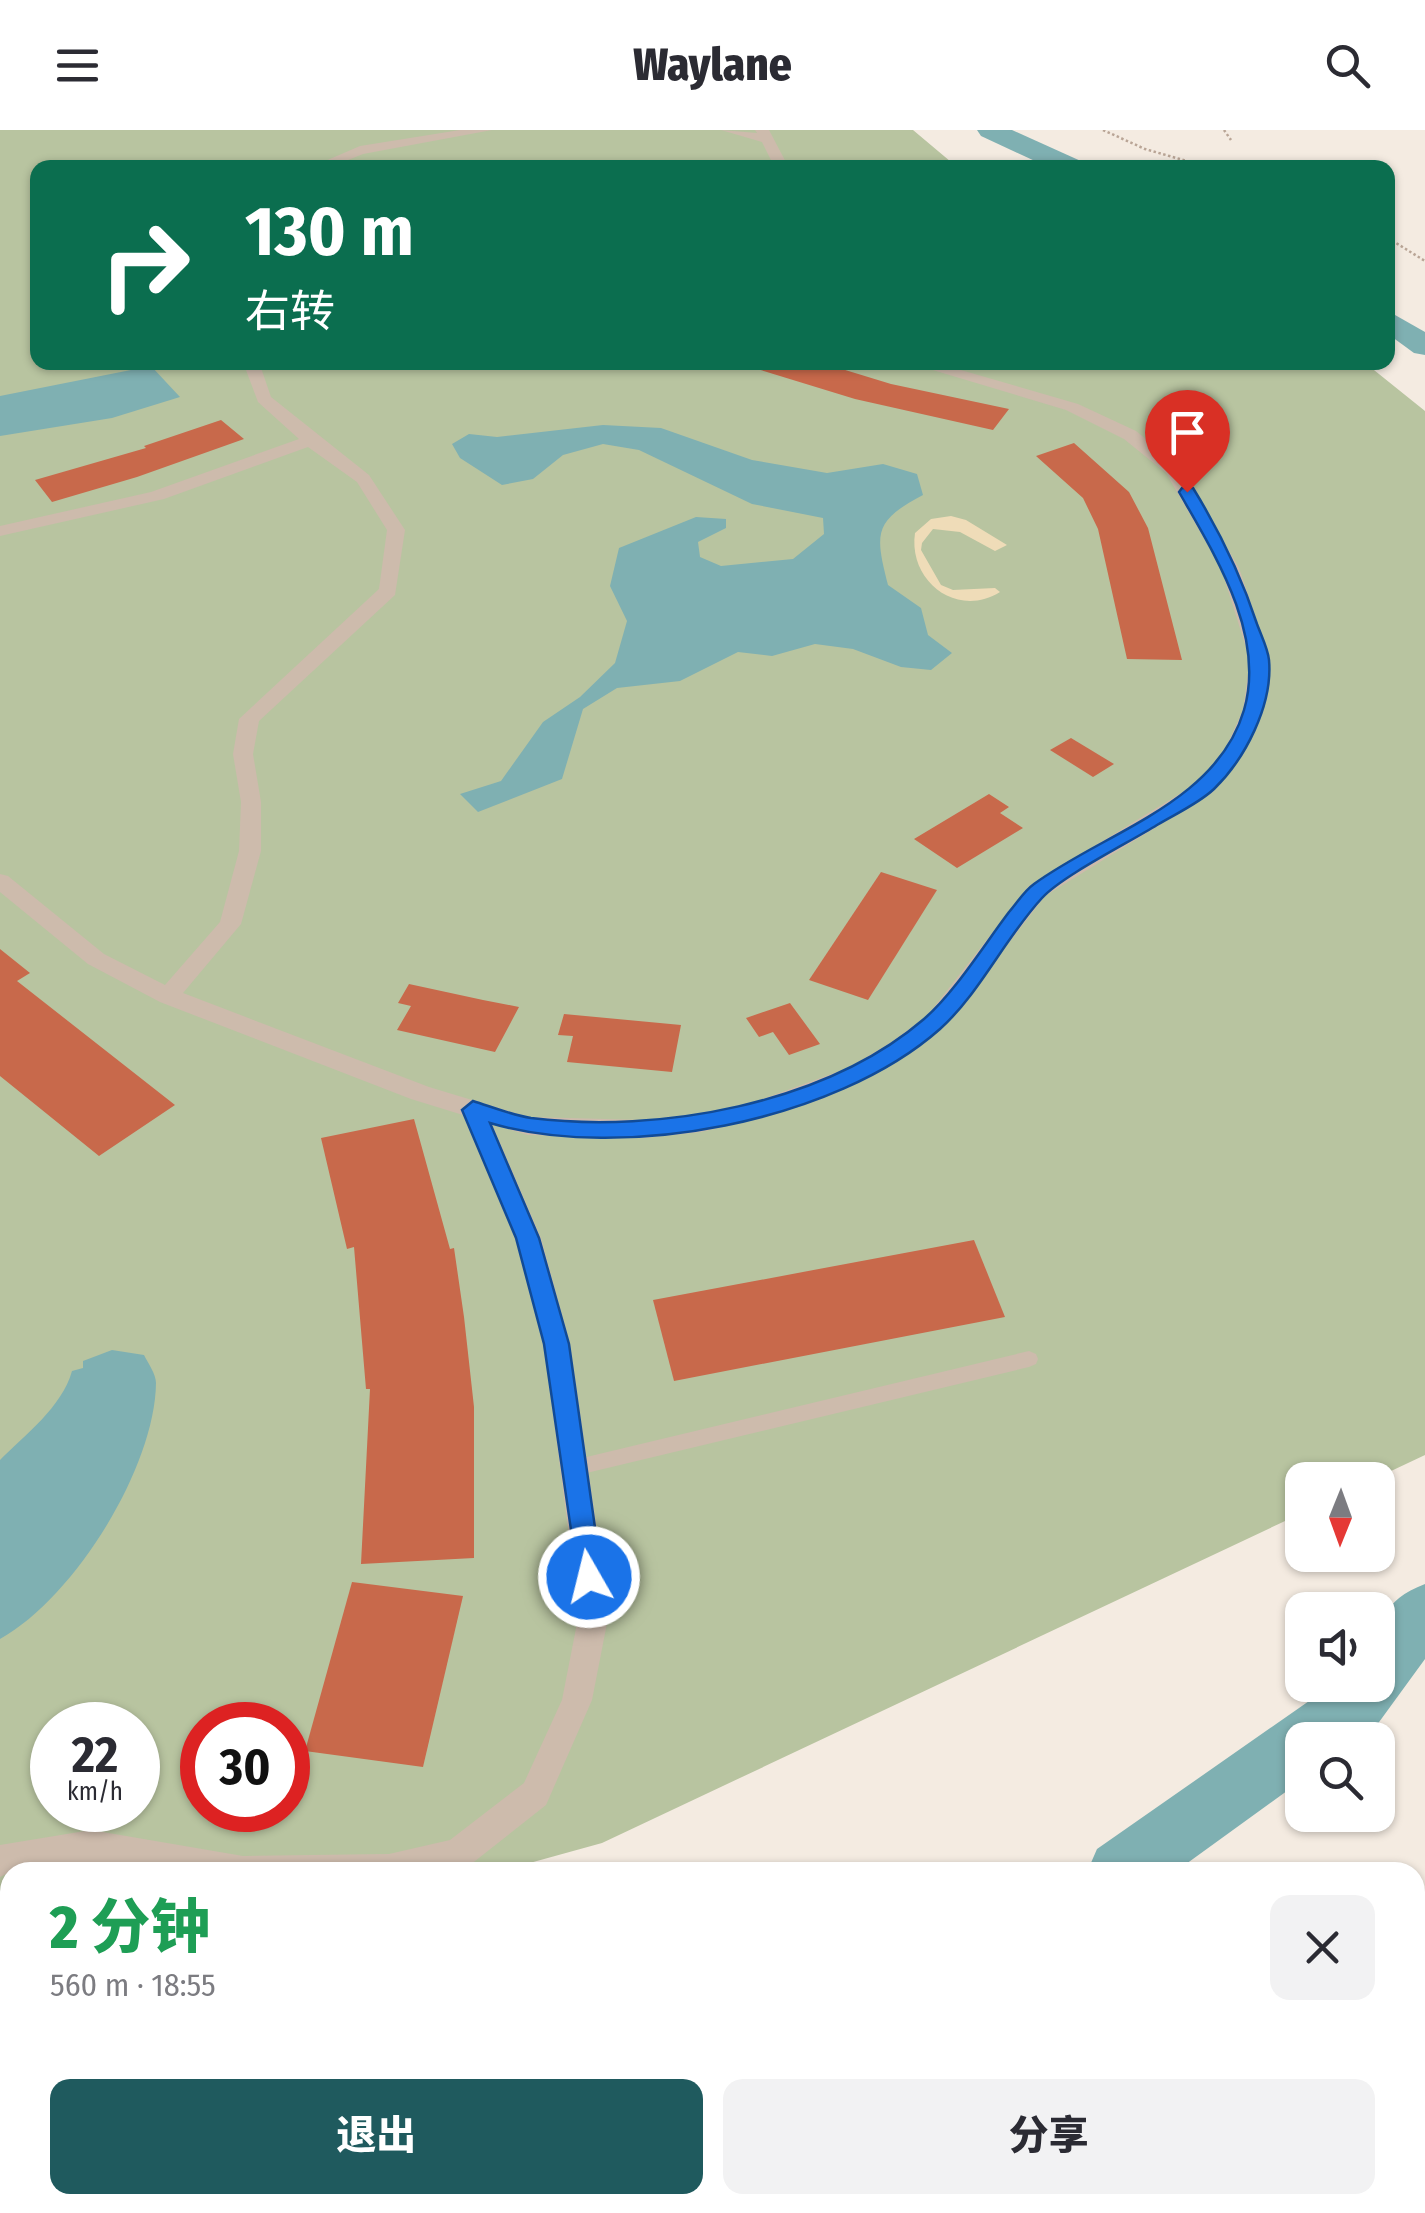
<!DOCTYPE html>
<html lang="zh">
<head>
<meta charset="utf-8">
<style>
	body { margin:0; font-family:"Fira Sans Condensed","Noto Sans SC",sans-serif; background:#f2f2f3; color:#2b2b33; height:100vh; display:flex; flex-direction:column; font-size:38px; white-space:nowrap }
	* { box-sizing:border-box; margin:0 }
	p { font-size:32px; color:#7c7c81 }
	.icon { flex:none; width:55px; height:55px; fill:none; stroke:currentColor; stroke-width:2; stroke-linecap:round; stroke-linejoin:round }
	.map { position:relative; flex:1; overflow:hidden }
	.drawer { position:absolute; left:0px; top:1732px; width:1425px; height:352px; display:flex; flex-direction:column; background:#fff; border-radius:30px 30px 0 0; box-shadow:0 2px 8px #0004 }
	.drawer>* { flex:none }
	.banner { position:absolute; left:30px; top:30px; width:1365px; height:210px; border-radius:20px; box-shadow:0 2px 8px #0004; background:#0b6e4f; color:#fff; overflow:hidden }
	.needle { width:65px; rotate:181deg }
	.controls { position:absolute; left:1285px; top:1332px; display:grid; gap:20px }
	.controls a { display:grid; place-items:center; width:110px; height:110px; border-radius:20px; background:#fff; box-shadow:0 2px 8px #0004; font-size:50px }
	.speed { position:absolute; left:30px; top:1572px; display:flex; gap:20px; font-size:50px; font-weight:700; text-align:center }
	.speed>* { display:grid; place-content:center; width:130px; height:130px; border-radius:50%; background:#fff; box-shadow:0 2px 8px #0004; line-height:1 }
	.speed small { font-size:25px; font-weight:400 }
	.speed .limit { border:15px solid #d22; background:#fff; color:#111 }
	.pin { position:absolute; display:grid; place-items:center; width:85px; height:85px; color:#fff; margin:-102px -42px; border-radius:50% 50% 50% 0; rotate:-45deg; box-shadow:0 0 10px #0007 }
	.pin .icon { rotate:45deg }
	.me { position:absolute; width:110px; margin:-55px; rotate:352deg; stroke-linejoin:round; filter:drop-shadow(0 0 8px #0008) }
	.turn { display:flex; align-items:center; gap:35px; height:210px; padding:0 50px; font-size:45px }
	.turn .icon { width:130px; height:130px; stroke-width:2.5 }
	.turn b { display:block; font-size:70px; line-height:85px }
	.round { display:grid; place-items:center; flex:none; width:105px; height:105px; border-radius:20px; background:#f2f2f3 }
	.headline { display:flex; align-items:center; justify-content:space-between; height:170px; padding:0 50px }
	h1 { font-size:60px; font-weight:800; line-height:75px; color:#1e9e55 }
	.cta { display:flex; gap:20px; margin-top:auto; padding:20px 50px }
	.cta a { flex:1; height:115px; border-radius:20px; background:#1f5a5e; color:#fff; font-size:40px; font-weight:800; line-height:115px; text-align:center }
	.cta a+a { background:#f2f2f3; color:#2b2b33 }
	header { display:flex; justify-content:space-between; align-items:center; height:130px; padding:0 50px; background:#fff; font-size:45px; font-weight:800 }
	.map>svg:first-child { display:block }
	.green { fill:#b8c4a0; fill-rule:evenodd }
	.sand { fill:#efdcb8 }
	.water { fill:#7fb0b2 }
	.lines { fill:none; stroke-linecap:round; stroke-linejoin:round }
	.river { fill:#7fb0b2; fill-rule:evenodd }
	.building { fill:#c8694b }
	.path { stroke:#b9a596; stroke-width:2.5; stroke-dasharray:2.5 2.5; stroke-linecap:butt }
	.service { fill:#cdbbac; fill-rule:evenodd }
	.minor { fill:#cdbbac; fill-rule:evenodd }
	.route { fill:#1a73e8; stroke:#114b97; stroke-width:2.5 }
</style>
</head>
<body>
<header><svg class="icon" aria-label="menu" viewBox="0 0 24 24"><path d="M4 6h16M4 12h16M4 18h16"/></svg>Waylane<svg class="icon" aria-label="search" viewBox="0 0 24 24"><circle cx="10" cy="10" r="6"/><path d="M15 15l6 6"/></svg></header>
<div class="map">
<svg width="1425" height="2083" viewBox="0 0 1425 2083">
	<rect width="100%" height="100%" fill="#f4ebe1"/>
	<path class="green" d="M0,0H913L957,37L38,38V232H1364L1425,281V1325L1372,1350H1302V1383L602,1713L497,1742H10V1877L0,1880ZM52,1595H138V1680H52ZM202,1595H288V1680H202Z"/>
	<path class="sand" d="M951,386L966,390L1007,415L995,421L960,402L933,399L922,413L921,420L941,455L953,460L995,458L1000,462C957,489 908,451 915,403L931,389Z"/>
	<g class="water">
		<polygon points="151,236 180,267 112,288 0,306 0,266"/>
		<path d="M603,295L661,298L752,330L827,343L883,334L917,344L923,365C873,391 875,404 888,455L921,478L928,505L952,523L931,540L901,537L853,519L815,514L772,526L738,522L680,551L617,558L583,579L562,649L478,682L460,664L501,651L543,592L580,567L615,533L627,491L610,456L619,418L696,387L726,389V398L698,412L700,427L721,436L793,429L824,404L823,388L752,374L639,320L603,314L563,325L533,349L502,355L460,328L452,314L469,304L497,307Z"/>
		<path d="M112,1220L144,1225C148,1233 156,1244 156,1253C155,1338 74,1468 0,1509V1330C25,1305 62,1277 72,1241L83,1238V1231Z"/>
	</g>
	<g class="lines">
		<g class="river">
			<polygon points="977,0 1012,0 1083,32 1086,38 1050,38 981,6"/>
			<polygon points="1388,181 1425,202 1425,225 1414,223 1388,204"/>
			<path d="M1425,1454V1529L1374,1599L1358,1610H1302V1650L1175,1742H1087L1097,1719L1332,1555H1378C1378,1507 1372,1474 1425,1454Z"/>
			<polygon points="0,2013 10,2013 10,2075 35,2075 16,2083 0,2083"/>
		</g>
	</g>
	<g class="building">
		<polygon points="755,232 819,232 891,254 1009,279 993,300 855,269 754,238"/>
		<polygon points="221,290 244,309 137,347 52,372 35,350 146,318 144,316"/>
		<polygon points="1074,313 1129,362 1148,398 1182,530 1127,529 1098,399 1083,368 1036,326"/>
		<polygon points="1071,608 1114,634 1093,647 1050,620"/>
		<polygon points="989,664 1009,677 1000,683 1023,698 957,738 914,709"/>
		<polygon points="881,742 937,760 868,870 809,850"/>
		<polygon points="0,819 30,843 17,851 175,975 99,1026 0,946"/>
		<polygon points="409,854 483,870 519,877 495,922 397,900 411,876 398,873"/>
		<polygon points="790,873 820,914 789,925 773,902 759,907 746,888"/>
		<polygon points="564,884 681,895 672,942 567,932 573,906 558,905"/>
		<polygon points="414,989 450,1119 454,1118 464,1187 474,1277 474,1428 361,1434 370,1259 366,1259 354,1117 347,1119 321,1008"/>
		<polygon points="974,1110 1005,1187 674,1251 653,1170"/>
		<polygon points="352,1452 463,1466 423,1637 305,1621"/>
	</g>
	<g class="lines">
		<g class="path">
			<polyline points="1103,0 1145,19 1211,38"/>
			<polyline points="1224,0 1231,10"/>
			<polyline points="1388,108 1425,131"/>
		</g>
		<polygon class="service" points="1029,1221 1036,1224 1038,1229 1036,1234 1029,1237 574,1346 567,1344 564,1338 567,1332 574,1330"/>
		<g class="minor">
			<polygon points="460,0 492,0 363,24 328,38 309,38 360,16"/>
			<polygon points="721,0 757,3 755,0 769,0 789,38 775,38 762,12"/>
			<polygon points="243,232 259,232 271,267 369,345 405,400 395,465 259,591 253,624 261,672 261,721 241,794 183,863 429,957 528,987 644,990 701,984 752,973 848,938 890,913 927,886 1029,756 1199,652 1223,624 1243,580 1250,530 1221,438 1166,343 1124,309 1066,280 906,232 933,232 1078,274 1136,301 1179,336 1239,438 1270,530 1263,580 1242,626 1213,662 1045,766 943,898 864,950 765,987 701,1002 644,1008 528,1005 492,994 541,1108 570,1214 609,1483 592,1570 546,1675 470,1735 448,1742 151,1742 91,1732 10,1742 0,1747 0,1715 91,1700 243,1726 389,1724 450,1710 524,1653 562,1570 579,1483 544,1214 515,1108 463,985 411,969 160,872 88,834 0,762 0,744 8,746 104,824 165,855 220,792 239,721 241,672 233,624 239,589 379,459 387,400 357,352 308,317 164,369 0,406 0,396 151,362 299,309 258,272"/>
		</g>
	</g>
	<path class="route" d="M1182,358H1193C1220,402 1241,445 1257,494C1261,505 1268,519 1269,530C1273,575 1245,629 1214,659C1198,674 1175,684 1157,695C1128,713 1062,746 1042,768C1005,808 980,863 940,899C835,992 622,1032 490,993L539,1108L569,1214L602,1447L599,1455L589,1459L579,1455L544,1214L516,1108L462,980L473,971C492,977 512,985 531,988C659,1004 825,974 924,889C955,862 984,815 1009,782C1017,773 1024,761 1034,754C1105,702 1217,673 1244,580C1266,505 1215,425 1179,362Z"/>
</svg>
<div class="controls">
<a><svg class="needle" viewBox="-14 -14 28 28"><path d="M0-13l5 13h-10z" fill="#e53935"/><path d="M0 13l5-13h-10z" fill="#7c7c81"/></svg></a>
<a><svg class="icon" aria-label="sound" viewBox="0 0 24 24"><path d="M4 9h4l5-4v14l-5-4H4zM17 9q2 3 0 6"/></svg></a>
<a><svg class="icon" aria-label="search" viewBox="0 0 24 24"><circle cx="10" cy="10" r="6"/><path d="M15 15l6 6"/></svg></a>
</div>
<div class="speed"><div>22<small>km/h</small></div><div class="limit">30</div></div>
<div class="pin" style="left:1187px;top:362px;background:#d93025"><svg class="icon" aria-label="arrive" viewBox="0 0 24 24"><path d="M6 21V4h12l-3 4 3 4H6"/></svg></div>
<svg class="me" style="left:589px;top:1447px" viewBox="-20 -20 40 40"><circle r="17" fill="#1a73e8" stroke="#fff" stroke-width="3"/><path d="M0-11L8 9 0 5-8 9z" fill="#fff"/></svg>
<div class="banner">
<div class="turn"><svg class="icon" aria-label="right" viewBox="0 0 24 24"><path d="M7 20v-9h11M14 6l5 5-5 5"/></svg><div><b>130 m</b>右转</div></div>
</div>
<section class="drawer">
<div class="headline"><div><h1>2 分钟</h1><p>560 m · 18:55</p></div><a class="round"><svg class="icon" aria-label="close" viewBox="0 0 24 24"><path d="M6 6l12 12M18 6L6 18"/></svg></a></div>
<div class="cta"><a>退出</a><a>分享</a></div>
</section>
</div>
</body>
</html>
